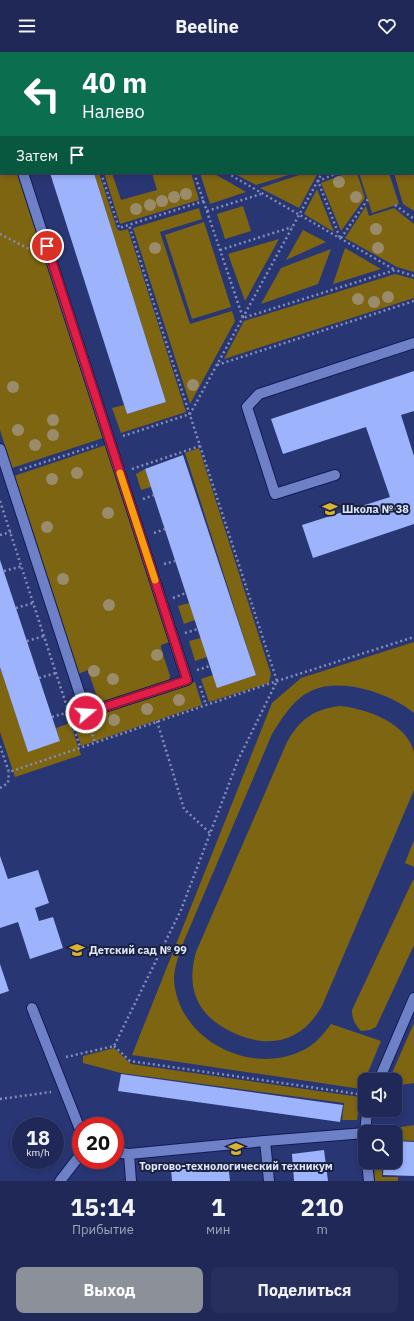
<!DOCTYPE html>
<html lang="ru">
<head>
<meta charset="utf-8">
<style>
	body { margin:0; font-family:"IBM Plex Sans",sans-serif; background:#27305d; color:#f1f3f6; height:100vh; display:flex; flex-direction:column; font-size:15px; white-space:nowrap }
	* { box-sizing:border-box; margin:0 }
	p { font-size:13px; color:#a1a6ba }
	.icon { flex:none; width:22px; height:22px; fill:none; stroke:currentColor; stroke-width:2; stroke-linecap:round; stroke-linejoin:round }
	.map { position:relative; height:1129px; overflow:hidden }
	.panel { display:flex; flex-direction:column; background:#1f2857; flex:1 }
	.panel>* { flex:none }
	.banner { position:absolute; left:0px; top:0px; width:414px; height:122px; box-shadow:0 2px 6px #0003,0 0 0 1px #3c446d; background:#0b6e4f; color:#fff; overflow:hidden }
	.buttons { position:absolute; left:358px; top:1021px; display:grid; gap:8px }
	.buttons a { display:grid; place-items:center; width:44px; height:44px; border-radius:8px; background:#1f2857; box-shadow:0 2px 6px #0003,0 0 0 1px #3c446d; font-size:20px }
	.speed { position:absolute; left:12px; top:1065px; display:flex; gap:8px; font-size:20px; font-weight:700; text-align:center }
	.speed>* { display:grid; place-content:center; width:52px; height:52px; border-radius:50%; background:#1f2857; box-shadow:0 2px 6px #0003,0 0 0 1px #3c446d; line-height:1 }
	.speed small { font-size:10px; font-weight:400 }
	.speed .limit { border:6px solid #d22; background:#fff; color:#111 }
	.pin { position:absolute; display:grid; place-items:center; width:34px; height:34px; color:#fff; margin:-17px; border:2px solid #fff; border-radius:50%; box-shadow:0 1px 4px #0007 }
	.me { position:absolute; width:44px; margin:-22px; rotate:72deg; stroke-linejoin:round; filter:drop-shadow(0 0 3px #0008) }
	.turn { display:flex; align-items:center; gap:14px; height:84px; padding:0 16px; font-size:18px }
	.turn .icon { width:52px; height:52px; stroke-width:2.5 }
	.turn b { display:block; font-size:28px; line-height:34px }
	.then { display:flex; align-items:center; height:38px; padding:0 16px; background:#0003; gap:8px; font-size:15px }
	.eta { display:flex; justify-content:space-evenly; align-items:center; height:68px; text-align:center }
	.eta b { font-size:24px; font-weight:800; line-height:28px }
	.action { display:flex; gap:8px; margin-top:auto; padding:8px 16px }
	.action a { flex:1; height:46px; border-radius:8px; background:#8c9099; color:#fff; font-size:16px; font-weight:800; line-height:46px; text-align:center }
	.action a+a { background:#27305d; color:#f1f3f6 }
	header { display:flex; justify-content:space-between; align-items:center; height:52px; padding:0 16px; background:#1f2857; font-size:18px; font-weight:800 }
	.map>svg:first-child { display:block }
	.green { fill:#7d6512 }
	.building { fill:#9db3fb }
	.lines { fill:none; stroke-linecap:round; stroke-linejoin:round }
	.lane-casing { stroke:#131a56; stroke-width:12 }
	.street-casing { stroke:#131a56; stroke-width:12 }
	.path { stroke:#838db8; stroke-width:2.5; stroke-dasharray:2 3; stroke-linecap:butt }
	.lane { stroke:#6e81c7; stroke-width:10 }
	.street { stroke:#6e81c7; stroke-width:10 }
	.tree { fill:#9a8c6a }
	.route-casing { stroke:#92132f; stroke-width:10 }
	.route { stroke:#e11d48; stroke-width:7 }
	.slow { stroke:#f59e0b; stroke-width:7 }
	.labels { text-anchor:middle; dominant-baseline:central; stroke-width:4; stroke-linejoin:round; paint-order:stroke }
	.poi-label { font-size:11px; font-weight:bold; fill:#dfe7fe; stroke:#1a213d; text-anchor:start }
</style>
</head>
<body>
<header><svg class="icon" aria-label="menu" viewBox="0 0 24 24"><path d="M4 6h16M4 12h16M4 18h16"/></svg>Beeline<svg class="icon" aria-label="heart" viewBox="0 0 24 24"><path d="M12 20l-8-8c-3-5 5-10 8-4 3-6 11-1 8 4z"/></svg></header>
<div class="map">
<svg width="414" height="1129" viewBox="0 0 414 1129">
	<rect width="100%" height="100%" fill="#293674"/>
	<g class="green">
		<polygon points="414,65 414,159 403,152 394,121 413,121"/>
		<polygon points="0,69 1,121 17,121 103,386 12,416 0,378"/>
		<polygon points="94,121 99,121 117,177 120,179 128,177 186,360 121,381 112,356 124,353 127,362 166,350"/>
		<polygon points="104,121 112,121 121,148 157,138 152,121 191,121 199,148 120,172"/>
		<polygon points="200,121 213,121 246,140 210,152"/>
		<polygon points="233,121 295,121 256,133"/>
		<polygon points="305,121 318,121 299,156 260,136"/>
		<polygon points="347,121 357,121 365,146 341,179 321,131"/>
		<polygon points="359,121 389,121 399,152 372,161"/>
		<polygon points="317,137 334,180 304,162"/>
		<polygon points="243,154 251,179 225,187 217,162"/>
		<polygon points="366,154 369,164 394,156 414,172 414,220 397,215 345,186"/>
		<polygon points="199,156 202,167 160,180 190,272 232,259 235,269 190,352 133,176"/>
		<polygon points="204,170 231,255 192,267 165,183"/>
		<polygon points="303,178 326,190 286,208"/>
		<polygon points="279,187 245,249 228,202"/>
		<polygon points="345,196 381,217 333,232"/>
		<polygon points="331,197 318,232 261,252 281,216"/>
		<polygon points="395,222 414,227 414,246 224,307 244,269"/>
		<polygon points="106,393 169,590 161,593 161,596 170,624 169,629 104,650 100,650 98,648 88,618 78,622 14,424"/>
		<polygon points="199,396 271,622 269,631 209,650 201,627 213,623 256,623 185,401"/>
		<polygon points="145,417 151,435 141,438 136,422"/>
		<polygon points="189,551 195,568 184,572 178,554"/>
		<polygon points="201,586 207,605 195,609 189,589"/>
		<path d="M414,590V661C392,642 342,625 313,638C294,646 283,665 272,682L184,889C180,901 174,914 174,927C177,986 247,1023 299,1000C313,995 322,984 331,972L381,989L361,1037L132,1003L272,651L301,626Z"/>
		<polygon points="0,615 28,699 60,689 56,676 70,671 81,703 15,725 0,680"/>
		<polygon points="195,630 202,653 81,694 74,670"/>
		<path d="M339,654C365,656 408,671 414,701C414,711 414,727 414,738L322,954C302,989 272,997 236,982C199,966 185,939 196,900L287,690C300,667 313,658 339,654Z"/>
		<polygon points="414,788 414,815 405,811"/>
		<path d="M413,828H414V893L376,975L370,978L361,979C355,972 352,968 352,958Z"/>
		<polygon points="414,971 414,1031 395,1034 395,1028 389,1028"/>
		<polygon points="114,996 131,1012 360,1045 357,1068 342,1068 344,1051 121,1021 83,1011 83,1004"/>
		<polygon points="414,1073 414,1089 395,1088 395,1080 380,1080 382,1078"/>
		<polygon points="375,1110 382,1110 382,1125 398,1125 398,1129 374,1129"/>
	</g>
	<g class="building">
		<polygon points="50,121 94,121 166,350 127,362"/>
		<polygon points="414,319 414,359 401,363 414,404 414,472 313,506 302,473 390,445 366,375 283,402 271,367"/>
		<polygon points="183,403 256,623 217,636 145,417"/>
		<polygon points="0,508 60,689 28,700 0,615"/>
		<polygon points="0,804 8,827 38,818 49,851 35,856 39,869 53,865 63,896 30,907 18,870 0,876"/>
		<polygon points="0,912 9,939 0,942"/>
		<polygon points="121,1022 343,1053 340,1070 118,1039"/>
		<polygon points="395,1089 414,1090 414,1124 383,1123 384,1110 395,1110"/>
		<polygon points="324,1098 328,1129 294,1129 292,1102"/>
		<polygon points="228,1111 230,1129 172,1129 171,1117"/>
	</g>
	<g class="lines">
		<g class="lane-casing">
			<g id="lane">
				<polyline points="70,0 71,1"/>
				<polyline points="0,35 1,34"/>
				<polyline points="0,51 1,54"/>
				<polyline points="0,397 86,661 187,628 23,121"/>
				<polyline points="335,423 275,442 247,355 259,342 414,291"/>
				<polyline points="32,956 81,1080"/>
				<polyline points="265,1089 365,1081"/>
				<polyline points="115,1100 129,1102"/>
				<polyline points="60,1129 81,1102"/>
				<polyline points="131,1129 129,1102 265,1089 269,1129"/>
			</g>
		</g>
		<g class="street-casing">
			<g id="street">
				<polyline points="379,1028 414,946"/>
				<polyline points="365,1084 367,1058"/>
				<polyline points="367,1110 369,1129"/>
			</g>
		</g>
		<g class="path">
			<polyline points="49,0 49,1"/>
			<polyline points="413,60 414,59"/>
			<polyline points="0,79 1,78"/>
			<polyline points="101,121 119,176 204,149"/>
			<polyline points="194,121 243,266 395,218 414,224"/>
			<polyline points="227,121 395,218"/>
			<polyline points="338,121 318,129 340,186"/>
			<polyline points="395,153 414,167"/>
			<polyline points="207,159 261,142"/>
			<polyline points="0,182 33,199"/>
			<polyline points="341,186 368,147"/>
			<polyline points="220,198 292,175"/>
			<polyline points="217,313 414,249"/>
			<polyline points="123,384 190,362 322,121"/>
			<polyline points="132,417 200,394"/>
			<polyline points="20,418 97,393"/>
			<polyline points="143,447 154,443"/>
			<polyline points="0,449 80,695"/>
			<polyline points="154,481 165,477"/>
			<polyline points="0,483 11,480"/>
			<polyline points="164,512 175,509"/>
			<polyline points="4,519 23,514"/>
			<polyline points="173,546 186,541"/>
			<polyline points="16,556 33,551"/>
			<polyline points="185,581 198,577"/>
			<polyline points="27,589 44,584"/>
			<polyline points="197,618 210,614"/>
			<polyline points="39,626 56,621"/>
			<polyline points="200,634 206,653"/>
			<polyline points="52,665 69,660"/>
			<polyline points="157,669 184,757 210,781"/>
			<polyline points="89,673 95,690"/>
			<polyline points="0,694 9,720 277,629 414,585"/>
			<polyline points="0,736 8,731 9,720"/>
			<polyline points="114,994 130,1009 365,1043"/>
			<polyline points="66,1005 114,994 181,858 238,708 277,629 166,290 129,173"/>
			<polyline points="0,1047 51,1040"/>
		</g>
		<use href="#lane" class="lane"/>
		<use href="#street" class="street"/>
	</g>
	<g class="tree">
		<circle cx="339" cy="130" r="6"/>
		<circle cx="186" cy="142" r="6"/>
		<circle cx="174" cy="145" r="6"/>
		<circle cx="356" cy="145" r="6"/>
		<circle cx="162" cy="149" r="6"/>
		<circle cx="150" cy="153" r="6"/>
		<circle cx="136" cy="157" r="6"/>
		<circle cx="376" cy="177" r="6"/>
		<circle cx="155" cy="196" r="6"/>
		<circle cx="378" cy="196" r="6"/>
		<circle cx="388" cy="245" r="6"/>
		<circle cx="358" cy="247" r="6"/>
		<circle cx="374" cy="250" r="6"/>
		<circle cx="193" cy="333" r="6"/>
		<circle cx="13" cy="335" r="6"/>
		<circle cx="53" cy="368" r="6"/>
		<circle cx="18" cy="378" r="6"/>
		<circle cx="53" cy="383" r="6"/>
		<circle cx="35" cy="393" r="6"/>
		<circle cx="77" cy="421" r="6"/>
		<circle cx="52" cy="427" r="6"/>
		<circle cx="108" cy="461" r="6"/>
		<circle cx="47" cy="475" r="6"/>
		<circle cx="63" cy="527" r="6"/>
		<circle cx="109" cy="553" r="6"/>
		<circle cx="157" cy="603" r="6"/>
		<circle cx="94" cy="619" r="6"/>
		<circle cx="113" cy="627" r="6"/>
		<circle cx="179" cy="648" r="6"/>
		<circle cx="147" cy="657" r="6"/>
		<circle cx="114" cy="668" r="6"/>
	</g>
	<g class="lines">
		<g class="route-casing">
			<polyline id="route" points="47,194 187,628 86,661"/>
		</g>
		<use href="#route" class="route"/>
		<polyline class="slow" points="120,421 155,528"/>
	</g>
	<defs>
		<g id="school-bare" transform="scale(1.2)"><path d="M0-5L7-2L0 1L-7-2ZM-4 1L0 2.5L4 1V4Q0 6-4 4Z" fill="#dab333" stroke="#1a213d" stroke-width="2.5" paint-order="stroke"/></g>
		<g id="university-bare" transform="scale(1.2)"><path d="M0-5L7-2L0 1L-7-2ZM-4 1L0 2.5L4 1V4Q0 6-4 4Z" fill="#dab333" stroke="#1a213d" stroke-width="2.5" paint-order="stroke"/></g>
	</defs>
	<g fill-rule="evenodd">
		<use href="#school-bare" x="330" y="457"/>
		<use href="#school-bare" x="77" y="898"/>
		<use href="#university-bare" x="236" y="1097"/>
	</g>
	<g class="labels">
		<g class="poi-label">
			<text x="342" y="457">Школа № 38</text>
			<text x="89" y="898">Детский сад № 99</text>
			<text x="236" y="1114" text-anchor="middle">Торгово-технологический техникум</text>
		</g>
	</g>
</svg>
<div class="buttons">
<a><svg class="icon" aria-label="sound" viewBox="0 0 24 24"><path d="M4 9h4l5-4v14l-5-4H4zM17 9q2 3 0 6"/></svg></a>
<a><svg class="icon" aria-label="search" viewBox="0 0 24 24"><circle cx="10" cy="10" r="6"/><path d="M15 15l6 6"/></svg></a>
</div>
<div class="speed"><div>18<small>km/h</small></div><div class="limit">20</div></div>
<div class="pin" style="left:47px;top:194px;background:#d93025"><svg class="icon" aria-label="arrive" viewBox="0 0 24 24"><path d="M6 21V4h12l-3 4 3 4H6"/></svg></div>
<svg class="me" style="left:86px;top:661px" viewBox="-20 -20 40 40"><circle r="17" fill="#e11d48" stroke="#fff" stroke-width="3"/><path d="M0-11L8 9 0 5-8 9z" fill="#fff"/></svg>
<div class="banner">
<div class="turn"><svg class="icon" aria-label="left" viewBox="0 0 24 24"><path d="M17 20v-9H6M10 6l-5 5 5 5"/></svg><div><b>40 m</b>Налево</div></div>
<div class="then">Затем<svg class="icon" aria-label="arrive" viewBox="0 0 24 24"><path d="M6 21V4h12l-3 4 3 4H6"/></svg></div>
</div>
</div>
<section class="panel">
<div class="eta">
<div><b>15:14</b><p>Прибытие</p></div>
<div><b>1</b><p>мин</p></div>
<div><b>210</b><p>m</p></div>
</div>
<div class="action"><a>Выход</a><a>Поделиться</a></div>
</section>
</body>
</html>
